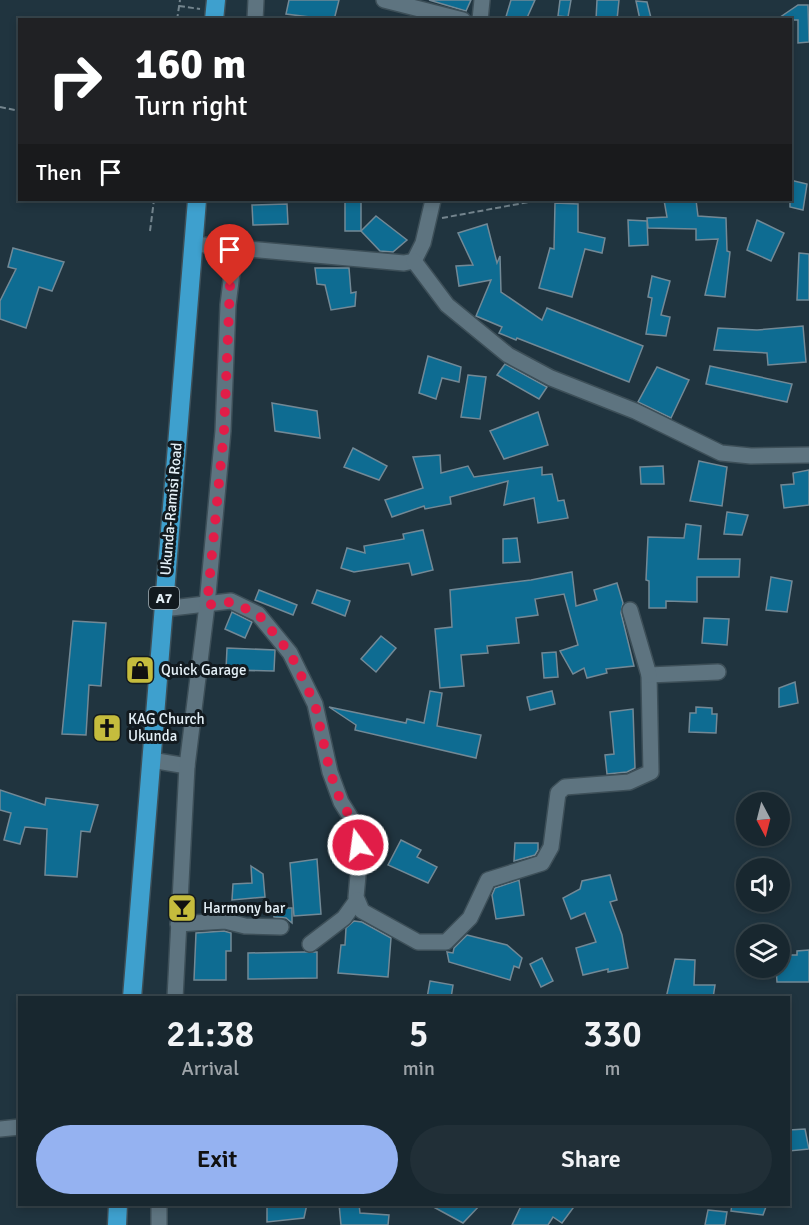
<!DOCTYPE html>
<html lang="en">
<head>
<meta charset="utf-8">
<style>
	body { margin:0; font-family:Signika,sans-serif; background:#212f37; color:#f1f3f6; height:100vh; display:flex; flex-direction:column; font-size:22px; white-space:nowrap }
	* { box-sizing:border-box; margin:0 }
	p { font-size:20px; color:#9fa5aa }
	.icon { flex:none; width:33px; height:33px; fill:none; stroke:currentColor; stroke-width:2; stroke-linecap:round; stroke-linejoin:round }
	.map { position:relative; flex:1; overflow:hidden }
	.sheet { position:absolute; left:18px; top:996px; width:772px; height:210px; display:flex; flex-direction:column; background:#18272f; border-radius:0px; box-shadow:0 3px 9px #0003,0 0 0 2px #36444b }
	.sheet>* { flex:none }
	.hud { position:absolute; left:18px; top:18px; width:774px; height:183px; border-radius:0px; box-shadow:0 3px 9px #0003,0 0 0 2px #36444b; background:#202124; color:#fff; overflow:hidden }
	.needle { width:39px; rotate:173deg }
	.fabs { position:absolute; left:736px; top:792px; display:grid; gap:12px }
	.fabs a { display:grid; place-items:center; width:54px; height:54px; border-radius:50%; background:#18272f; box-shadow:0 3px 9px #0003,0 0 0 2px #36444b; font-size:30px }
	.pin { position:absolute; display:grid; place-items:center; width:51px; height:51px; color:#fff; margin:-62px -26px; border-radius:50% 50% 50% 0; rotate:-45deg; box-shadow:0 0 6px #0007 }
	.pin .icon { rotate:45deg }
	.me { position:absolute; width:66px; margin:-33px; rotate:346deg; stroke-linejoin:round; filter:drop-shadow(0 0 4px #0008) }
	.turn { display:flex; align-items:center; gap:21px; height:126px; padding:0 18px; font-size:27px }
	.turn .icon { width:78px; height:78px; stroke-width:2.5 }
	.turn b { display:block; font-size:42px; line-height:51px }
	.then { display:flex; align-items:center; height:57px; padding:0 18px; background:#0003; gap:12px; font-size:22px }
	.eta { display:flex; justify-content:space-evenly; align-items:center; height:102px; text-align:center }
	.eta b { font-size:36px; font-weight:600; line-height:42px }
	.button { display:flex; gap:12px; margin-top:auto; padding:12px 18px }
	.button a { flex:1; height:69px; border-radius:36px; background:#95b2f1; color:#111; font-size:24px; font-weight:600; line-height:69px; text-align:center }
	.button a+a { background:#212f37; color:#f1f3f6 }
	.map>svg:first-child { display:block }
	.building { fill:#0e6c92; stroke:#728996; stroke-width:1.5 }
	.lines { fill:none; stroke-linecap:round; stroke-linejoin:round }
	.minor-casing { stroke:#3d4f58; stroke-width:18 }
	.trunk-casing { stroke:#3d4f58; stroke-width:21 }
	.path { stroke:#74858e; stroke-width:2; stroke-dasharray:6 3; stroke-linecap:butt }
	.minor { stroke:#5e7480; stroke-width:15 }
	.trunk { stroke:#3ea0ce; stroke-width:18 }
	.route { stroke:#e11d48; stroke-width:10; stroke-dasharray:0 18 }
	.labels { text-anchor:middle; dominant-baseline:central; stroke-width:6; stroke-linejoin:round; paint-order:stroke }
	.shield { fill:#121a1f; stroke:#a5b0b6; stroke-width:1.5 }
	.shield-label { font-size:14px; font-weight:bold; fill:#e4f0f7 }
	.street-label { font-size:15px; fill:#e4f0f7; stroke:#121a1f }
	.poi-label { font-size:15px; fill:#e4f0f7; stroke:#121a1f; text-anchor:start }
</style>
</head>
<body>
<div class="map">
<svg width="809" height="1225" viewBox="0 0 809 1225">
	<rect width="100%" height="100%" fill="#20343f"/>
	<g class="building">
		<polygon points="289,0 339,0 334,20 286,14"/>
		<polygon points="429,0 471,0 466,11"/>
		<polygon points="511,0 535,0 526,20 505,20"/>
		<polygon points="560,0 571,0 568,17 558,16"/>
		<polygon points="597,0 619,0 617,20 596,20"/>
		<polygon points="636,1 647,2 651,18 640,20"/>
		<polygon points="798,5 808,5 809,42 798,43 798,20 776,20"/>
		<polygon points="790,180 807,184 803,210 790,207"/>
		<rect x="345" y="200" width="16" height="31"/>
		<polygon points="664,200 696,200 698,216 726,218 727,251 730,252 725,297 705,295 718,239 696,240 696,229 648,228 647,218 667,217"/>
		<polygon points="555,203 578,204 578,232 605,238 602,253 585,249 572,297 539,288 550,248 554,249"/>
		<polygon points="287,204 288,224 253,225 252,205"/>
		<polygon points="376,216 407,240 393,252 380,251 361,231"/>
		<polygon points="628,220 647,221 648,245 629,246"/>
		<polygon points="757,220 784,233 771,261 747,250"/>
		<polygon points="487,224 497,263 500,256 501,292 542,320 547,308 643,346 629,382 517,338 516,340 499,333 502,327 476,316 491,280 459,286 456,266 473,265 458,233"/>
		<polygon points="13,248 64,262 52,291 39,287 26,328 0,319 0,301 16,269 8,267"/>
		<polygon points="799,253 809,254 809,300 797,300"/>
		<polygon points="315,268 349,268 351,293 356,292 355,306 331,310 325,285 317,284"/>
		<polygon points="652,276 670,281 661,315 670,317 666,336 646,334 652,298 648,297"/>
		<polygon points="803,326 806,362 768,365 767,353 714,350 718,328 757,330"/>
		<polygon points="428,356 461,367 459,382 442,378 436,399 419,393"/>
		<polygon points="505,364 547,387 539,399 497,375"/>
		<polygon points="710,366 792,384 787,402 706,384"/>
		<polygon points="657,367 689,380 671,418 638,402"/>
		<polygon points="468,375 486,377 480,419 461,417"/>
		<polygon points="272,403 317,411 320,438 275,431"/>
		<polygon points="538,412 548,445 504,459 490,431"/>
		<polygon points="353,448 387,466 379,480 344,467"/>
		<polygon points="440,455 441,473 468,466 474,477 542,467 542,475 552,474 558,501 564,500 568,518 538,523 534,498 504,505 508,481 450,497 451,504 425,509 424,506 392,517 385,500 423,488 413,457"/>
		<polygon points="699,461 727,467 722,506 690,501"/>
		<polygon points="663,466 664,484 641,484 640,467"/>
		<polygon points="809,470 809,505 784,508 781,485 794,484 793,473"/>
		<polygon points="727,512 748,515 742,535 724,534"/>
		<polygon points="686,524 701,526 698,559 740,559 739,577 697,577 697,602 666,601 666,608 649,608 649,581 646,580 648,537 684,538"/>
		<polygon points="423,530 433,570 412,575 409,563 354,572 341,568 347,548 365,553 364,546 404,539 403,534"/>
		<polygon points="517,538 520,562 503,563 503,539"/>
		<polygon points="572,572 576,606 597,600 594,590 617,583 623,603 621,613 634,666 606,669 607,673 587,678 584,668 573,674 560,651 578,645 564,594 535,599 538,615 516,618 519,643 487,646 488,653 461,655 464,686 440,688 435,629 452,627 450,590 531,580"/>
		<polygon points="771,577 792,581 787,612 766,610"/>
		<polygon points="259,590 297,605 293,615 255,600"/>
		<polygon points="317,590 350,601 345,616 312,603"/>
		<polygon points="232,612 252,622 245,638 225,629"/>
		<polygon points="704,618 729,619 727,645 702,643"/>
		<polygon points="73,621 106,623 101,686 89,685 86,735 62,734"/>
		<polygon points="381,636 396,648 376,672 361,659"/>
		<polygon points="227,648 275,650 274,671 226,670"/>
		<polygon points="556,652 558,677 544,678 542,653"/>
		<polygon points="795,682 798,703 779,707 779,688"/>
		<polygon points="430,691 442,693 437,726 481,735 476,758 355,730 356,725 329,707 406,723 407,719 424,723"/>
		<polygon points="552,691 555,704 530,710 527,697"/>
		<polygon points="696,707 712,708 712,714 717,714 716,733 689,732 690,713 696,713"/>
		<polygon points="633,709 635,768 627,772 607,774 605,755 614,754 610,712"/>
		<polygon points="0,790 45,805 46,798 98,805 90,832 81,831 77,877 45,875 47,829 25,827 20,844 4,840 11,813 0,810"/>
		<polygon points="401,840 421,850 417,857 437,867 428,883 388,865"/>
		<polygon points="515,843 538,843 538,850 535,855 514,861"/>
		<polygon points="317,859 321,914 294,916 290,863"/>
		<polygon points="251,866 263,874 265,897 232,900 233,884 252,883"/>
		<polygon points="610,875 617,900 610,902 622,935 628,968 608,972 608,969 583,975 576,948 596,942 585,913 571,919 563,898 580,889 582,881"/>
		<polygon points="519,880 524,915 496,919 492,895 495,888"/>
		<polygon points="273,908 292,908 292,923 286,918 274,917"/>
		<polygon points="354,921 362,922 391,938 388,977 338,973 341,945 345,945 346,928"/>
		<polygon points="224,931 231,933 231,951 226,951 226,980 194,980 196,933"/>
		<polygon points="467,935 507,945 522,958 519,968 514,966 510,980 449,962 447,952 453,953 454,948"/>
		<polygon points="809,950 809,982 777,982 776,968 780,968 780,955 797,955 797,951"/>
		<polygon points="305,952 317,952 317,978 248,979 248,953"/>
		<polygon points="542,958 553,981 541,987 530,964"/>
		<polygon points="675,959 695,960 694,985 715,985 713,998 666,998"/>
		<polygon points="430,981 453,985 451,998 427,998"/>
		<polygon points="805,1129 809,1149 789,1151 789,1130"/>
		<polygon points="267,1204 307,1204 304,1218 267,1222"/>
		<polygon points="339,1204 359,1204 360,1213 389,1215 388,1225 341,1225"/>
		<polygon points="428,1204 481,1204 463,1223"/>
		<polygon points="522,1204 576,1204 562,1223 553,1217 548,1225 512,1225"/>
		<polygon points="732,1204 767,1204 763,1215 731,1211"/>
		<polygon points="708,1210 727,1212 725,1225 705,1225"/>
	</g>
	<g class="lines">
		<g class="minor-casing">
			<g id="minor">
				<polyline points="384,0 463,20"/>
				<polyline points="255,20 256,0"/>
				<polyline points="480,20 482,0"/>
				<polyline points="193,244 404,263 414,261 423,243 433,200"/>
				<polyline points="414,261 447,305 508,355 551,378 635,411 721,453 751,456 809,455"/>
				<polyline points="163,609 231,601 258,614 290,653 315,704 330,772 341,802 356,826 359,864 356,897 362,911 418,942 446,942 470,918 488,880 542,863 551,847 558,793 565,787 629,782 651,772 649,675 718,672"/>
				<polyline points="630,610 649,675"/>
				<polyline points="151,760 187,766"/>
				<polyline points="178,924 225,921 245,926 281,927"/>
				<polyline points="310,944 344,918 357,900"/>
				<polyline points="175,998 187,766 207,605 223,431 228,305 235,248"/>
				<polyline points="0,1129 20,1127"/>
				<polyline points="159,1204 159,1225"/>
			</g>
		</g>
		<g class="trunk-casing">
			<g id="trunk">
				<polyline points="214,20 216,0"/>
				<polyline points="132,998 197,200"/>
				<polyline points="117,1225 118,1204"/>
			</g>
		</g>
		<g class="path">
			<polyline points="179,6 200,9"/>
			<polyline points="177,20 180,0"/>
			<polyline points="0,107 20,111"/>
			<polyline points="442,218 540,200"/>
			<polyline points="150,231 154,200"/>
		</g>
		<use href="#minor" class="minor"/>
		<use href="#trunk" class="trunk"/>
	</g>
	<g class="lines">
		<polyline class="route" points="230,286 224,431 207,605 231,602 258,614 290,653 315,704 330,772 341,802 356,826 358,845"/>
	</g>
	<defs>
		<g id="shop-square" transform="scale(1.5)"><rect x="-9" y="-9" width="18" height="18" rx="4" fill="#c5bc3d" stroke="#121a1f"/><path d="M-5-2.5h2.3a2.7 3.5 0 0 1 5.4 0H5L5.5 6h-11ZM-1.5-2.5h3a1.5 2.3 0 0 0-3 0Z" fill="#111"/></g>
		<g id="church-square" transform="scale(1.5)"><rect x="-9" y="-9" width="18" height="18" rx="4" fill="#c5bc3d" stroke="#121a1f"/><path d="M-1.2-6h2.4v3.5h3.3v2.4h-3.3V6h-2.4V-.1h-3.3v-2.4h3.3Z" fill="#111"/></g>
		<g id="bar-square" transform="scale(1.5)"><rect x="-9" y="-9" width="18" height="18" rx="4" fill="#c5bc3d" stroke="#121a1f"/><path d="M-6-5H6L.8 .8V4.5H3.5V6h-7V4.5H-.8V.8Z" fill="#111"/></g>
	</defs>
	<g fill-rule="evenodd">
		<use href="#shop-square" x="140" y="670"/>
		<use href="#church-square" x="107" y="728"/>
		<use href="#bar-square" x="182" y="908"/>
	</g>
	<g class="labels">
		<rect class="shield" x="149" y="587" width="30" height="22" rx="4.5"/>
		<g class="shield-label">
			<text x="164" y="598">A7</text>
		</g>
		<g class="street-label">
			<text transform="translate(171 509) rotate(-85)">Ukunda-Ramisi Road</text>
		</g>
		<g class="poi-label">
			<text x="161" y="670">Quick Garage</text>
			<text x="128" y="719">KAG Church<tspan x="128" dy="17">Ukunda</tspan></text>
			<text x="203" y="908">Harmony bar</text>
		</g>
	</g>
</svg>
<div class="fabs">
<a><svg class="needle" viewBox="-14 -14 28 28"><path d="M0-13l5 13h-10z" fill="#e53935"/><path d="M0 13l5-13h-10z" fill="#9fa5aa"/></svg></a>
<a><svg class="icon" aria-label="sound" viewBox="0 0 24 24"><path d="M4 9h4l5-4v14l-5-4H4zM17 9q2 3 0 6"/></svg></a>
<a><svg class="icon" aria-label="layers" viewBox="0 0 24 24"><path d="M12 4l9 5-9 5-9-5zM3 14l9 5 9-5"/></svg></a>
</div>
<div class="pin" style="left:230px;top:286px;background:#d93025"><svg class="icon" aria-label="arrive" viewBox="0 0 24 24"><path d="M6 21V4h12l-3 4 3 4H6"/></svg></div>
<svg class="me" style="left:358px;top:845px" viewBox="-20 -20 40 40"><circle r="17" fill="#e11d48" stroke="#fff" stroke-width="3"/><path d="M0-11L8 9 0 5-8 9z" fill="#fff"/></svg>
<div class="hud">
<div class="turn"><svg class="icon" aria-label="right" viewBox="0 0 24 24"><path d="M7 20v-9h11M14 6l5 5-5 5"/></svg><div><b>160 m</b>Turn right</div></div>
<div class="then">Then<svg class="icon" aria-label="arrive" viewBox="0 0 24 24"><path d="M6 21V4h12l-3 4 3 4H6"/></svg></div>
</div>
<section class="sheet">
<div class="eta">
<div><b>21:38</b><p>Arrival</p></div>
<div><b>5</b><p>min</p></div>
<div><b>330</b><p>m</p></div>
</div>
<div class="button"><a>Exit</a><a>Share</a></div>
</section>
</div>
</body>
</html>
